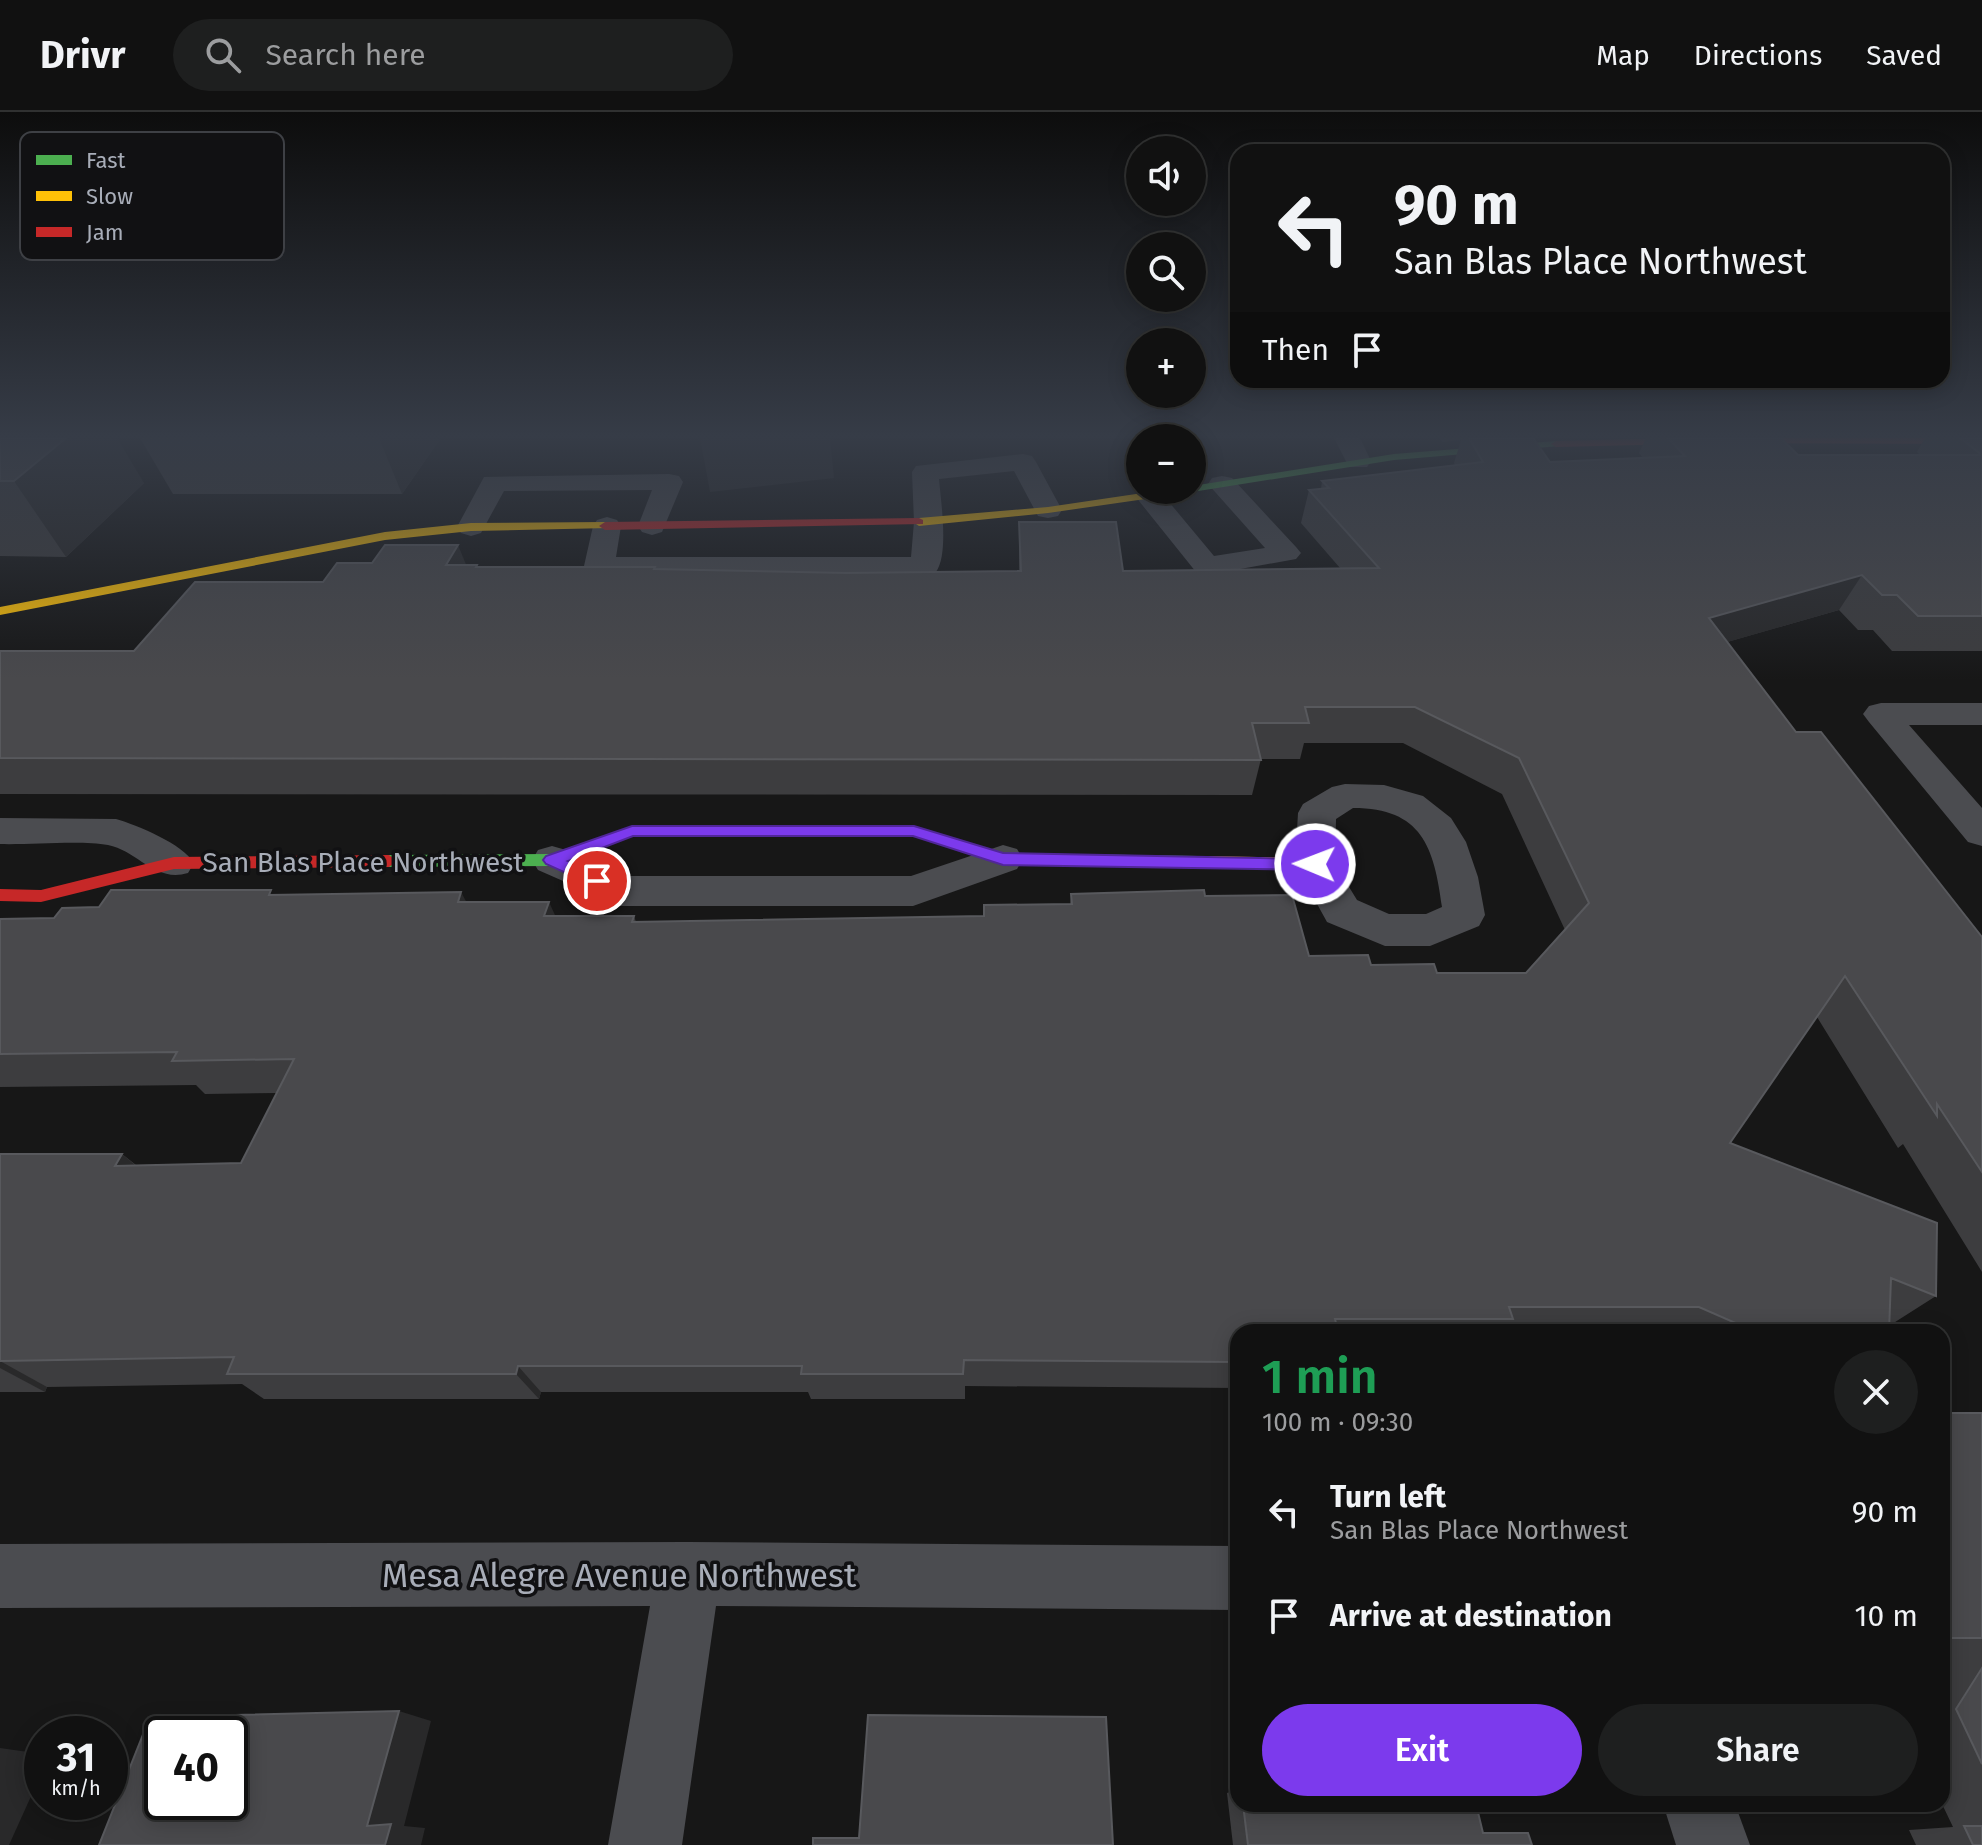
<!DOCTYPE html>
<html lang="en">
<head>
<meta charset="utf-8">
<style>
	body { margin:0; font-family:"Fira Sans",sans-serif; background:#1e1f1f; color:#f1f3f6; height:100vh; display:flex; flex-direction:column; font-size:30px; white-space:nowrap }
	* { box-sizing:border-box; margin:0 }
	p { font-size:26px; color:#9c9d9f }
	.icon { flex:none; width:44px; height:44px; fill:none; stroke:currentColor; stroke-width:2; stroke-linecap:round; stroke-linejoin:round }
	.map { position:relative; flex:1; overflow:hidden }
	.panel { position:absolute; left:1230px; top:1212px; width:720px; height:488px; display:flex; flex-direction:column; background:#111; border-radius:24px; box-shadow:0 4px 20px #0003,0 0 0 2px #303131 }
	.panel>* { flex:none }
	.hud { position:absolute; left:1230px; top:32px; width:720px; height:244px; border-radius:24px; box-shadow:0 4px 20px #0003,0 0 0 2px #303131; background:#111; color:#f1f3f6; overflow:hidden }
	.tools { position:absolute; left:1126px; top:24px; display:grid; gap:16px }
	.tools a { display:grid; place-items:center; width:80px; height:80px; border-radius:50%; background:#111; box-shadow:0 4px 20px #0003,0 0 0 2px #303131; font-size:40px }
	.speed { position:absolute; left:24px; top:1604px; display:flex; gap:16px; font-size:40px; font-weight:700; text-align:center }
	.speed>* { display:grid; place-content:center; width:104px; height:104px; border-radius:50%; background:#111; box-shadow:0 4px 20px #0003,0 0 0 2px #303131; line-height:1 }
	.speed small { font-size:20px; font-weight:400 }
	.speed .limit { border:4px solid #111; border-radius:12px; background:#fff; color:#111 }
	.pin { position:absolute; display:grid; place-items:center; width:68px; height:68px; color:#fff; margin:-34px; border:4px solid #fff; border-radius:50%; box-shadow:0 2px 8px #0007 }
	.me { position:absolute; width:88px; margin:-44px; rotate:271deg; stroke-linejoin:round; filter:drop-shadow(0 0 6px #0008) }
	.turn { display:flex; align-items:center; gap:28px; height:168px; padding:0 32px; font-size:36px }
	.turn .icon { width:104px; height:104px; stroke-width:2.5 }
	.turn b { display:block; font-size:56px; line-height:68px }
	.then { display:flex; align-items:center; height:76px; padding:0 32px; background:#0003; gap:16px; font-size:30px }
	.round { display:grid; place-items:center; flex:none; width:84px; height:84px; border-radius:42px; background:#1e1f1f }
	.overview { display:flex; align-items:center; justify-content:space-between; height:136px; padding:0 32px }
	h1 { font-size:48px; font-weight:600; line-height:60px; color:#1e9e55 }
	.action { display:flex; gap:16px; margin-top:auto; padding:16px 32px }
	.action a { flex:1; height:92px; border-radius:48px; background:#7c3aed; color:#fff; font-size:32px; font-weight:600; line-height:92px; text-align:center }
	.action a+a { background:#1e1f1f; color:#f1f3f6 }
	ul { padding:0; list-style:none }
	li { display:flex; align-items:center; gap:24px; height:104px; padding:0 32px }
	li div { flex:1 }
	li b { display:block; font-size:30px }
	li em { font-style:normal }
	header { display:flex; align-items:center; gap:48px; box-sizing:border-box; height:112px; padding:0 40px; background:#111; border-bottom:2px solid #303131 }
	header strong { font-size:38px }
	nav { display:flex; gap:44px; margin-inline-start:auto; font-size:28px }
	.search { width:560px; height:72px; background:#1e1f1f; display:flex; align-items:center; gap:20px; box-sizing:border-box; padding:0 28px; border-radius:44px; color:#9c9d9f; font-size:30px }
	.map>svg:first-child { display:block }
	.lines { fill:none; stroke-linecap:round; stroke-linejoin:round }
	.street { fill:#4b4c50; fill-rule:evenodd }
	.fast { fill:#4caf50; fill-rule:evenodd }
	.slow { fill:#ffc107; fill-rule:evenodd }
	.jam { fill:#c62828; fill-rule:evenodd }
	.wall { fill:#3d3d3f }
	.shaded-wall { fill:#29292a }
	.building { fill:#49494c; stroke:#58595d; stroke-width:2; fill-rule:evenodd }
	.route { fill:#7c3aed; stroke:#51269a; stroke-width:2 }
	.labels { text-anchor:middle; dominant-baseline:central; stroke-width:7; stroke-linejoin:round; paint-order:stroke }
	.street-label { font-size:28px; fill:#a8adb8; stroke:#111113 }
	.near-street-label { font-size:34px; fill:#a8adb8; stroke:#111113 }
	.key { fill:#111113; stroke:#3e4045; stroke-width:2 }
	.key-label { font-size:22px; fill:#a8adb8 }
</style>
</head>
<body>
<header>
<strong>Drivr</strong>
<div class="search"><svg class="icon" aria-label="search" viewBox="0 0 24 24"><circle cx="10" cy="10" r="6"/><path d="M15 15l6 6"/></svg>Search here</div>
<nav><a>Map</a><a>Directions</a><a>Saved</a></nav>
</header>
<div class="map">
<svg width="1982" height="1733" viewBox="0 0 1982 1733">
	<rect width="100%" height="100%" fill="#171717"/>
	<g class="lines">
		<g class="street">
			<polygon points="1334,326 1360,326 1371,349 1367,355 1349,355"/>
			<path d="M1023,342L1032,344L1036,350L1062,398L1058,404L1048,406L1038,404L1014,359L939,367C941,390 949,442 936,460L925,463H599L588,460L584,454L593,414L597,408L607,405L617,408L621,414L616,445H911L914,410L912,360L916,354Z"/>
			<polygon points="669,362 679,364 683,370 662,420 652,423 642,420 638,414 652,378 504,379 481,421 471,424 461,421 457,415 484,365"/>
			<polygon points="1222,364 1232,366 1296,435 1301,441 1296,447 1207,463 1196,460 1135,384 1140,378 1159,378 1214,444 1265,436 1208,372 1212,366"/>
			<polygon points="1881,591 1982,591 1982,613 1909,613 1982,696 1982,734 1968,730 1869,610 1863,602 1869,594"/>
			<path d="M1345,672L1384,673L1423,684L1451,706L1466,730L1478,765L1485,803L1479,814L1430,834H1385L1327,810L1295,752L1298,701L1303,692L1332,675ZM1353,696C1422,696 1434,735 1442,795L1426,802H1389L1357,788L1335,752L1336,707Z"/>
			<path d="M0,706L116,707C137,713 183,732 194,751L188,761C155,771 138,739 108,733C81,728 29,733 0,732Z"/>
			<polygon points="1003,733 1017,737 1023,747 1017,757 913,794 620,794 538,758 532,748 538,738 552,734 566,738 625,764 911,764"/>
			<polygon points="688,1430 1238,1434 1238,1498 716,1494 682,1733 608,1733 650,1494 0,1496 0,1432"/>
			<polygon points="1663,1692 1735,1692 1750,1733 1676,1733"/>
		</g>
		<g class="fast">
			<polygon points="1556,329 1560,330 1560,334 1394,348 1192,380 1187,378 1192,378 1192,374 1394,342"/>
			<polygon points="632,714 914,714 1003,741 1198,744 1206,750 1198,756 1003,753 913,724 633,724 552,754 389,755 381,749 389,743 551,742"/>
		</g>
		<g class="slow">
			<polygon points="1163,378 1193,378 1187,381 1048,401 919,414 913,410 919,406 1048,395"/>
			<polygon points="605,410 609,412 609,416 471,419 385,428 0,503 0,495 385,420 471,411"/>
			<polygon points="1198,744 1315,746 1323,752 1315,758 1198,756 1190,750"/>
		</g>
		<g class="jam">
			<polygon points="1682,326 1982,326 1982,332 1722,331 1556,335 1551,332 1556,329"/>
			<polygon points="919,406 923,408 923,412 605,418 599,414 605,410"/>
			<polygon points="389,743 397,749 389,755 174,757 41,790 0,789 0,777 41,778 174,745"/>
		</g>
	</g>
	<g class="wall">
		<polygon points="0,326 144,371 66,445 0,444"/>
		<polygon points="140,326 440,326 440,327 402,382 173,382"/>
		<polygon points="1440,326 1533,326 1550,350 1643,346 1639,341 1646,326 1668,326 1798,343 1920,343 1917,340 1925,326 1982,326 1982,539 1892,539 1873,518 1858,518 1839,498 1727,530 1796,620 1982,825 1982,1160 1903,1032 1898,1036 1817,905 1730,1031 1936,1184 1892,1212 1889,1211 1889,1220 1238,1220 1238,1276 965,1274 965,1287 811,1287 808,1280 541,1280 539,1287 264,1287 242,1272 47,1275 45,1280 0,1280 0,1042 122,1042 136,1053 241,1051 277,981 205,982 196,973 0,975 0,807 54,806 99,795 274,783 466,790 555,804 634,804 636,810 984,804 1070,792 1071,782 1205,784 1309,844 1437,861 1526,861 1565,818 1502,682 1403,631 1304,631 1300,647 1261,647 1252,683 0,682 0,539 134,539 323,470 466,453 477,453 478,455 655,455 656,457 846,461 1019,459 1019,410 1123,459 1340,456 1301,411 1309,378 1321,377 1322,369 1455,353 1454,351 1461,328 1442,330"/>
		<polygon points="1942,1301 1982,1301 1982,1733 1916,1733 1909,1718 1953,1715 1942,1692 1942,1549 1949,1539 1942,1539"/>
		<polygon points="1238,1677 1238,1692 1476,1692 1483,1721 1532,1733 1233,1733 1227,1681"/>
	</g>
	<g class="shaded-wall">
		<polygon points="66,326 117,326 144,371 66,445 14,369"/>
		<polygon points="379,326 440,326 440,327 402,382"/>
		<polygon points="700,326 830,326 834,366 710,380"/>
		<polygon points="458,433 472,467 446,453"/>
		<polygon points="1862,463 1839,498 1689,541 1709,506"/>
		<polygon points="461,780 480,815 458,790"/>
		<polygon points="549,790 565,825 544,804"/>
		<polygon points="122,1042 159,1073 115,1054"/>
		<polygon points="0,1249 47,1275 45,1280 0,1256"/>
		<polygon points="518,1254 541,1280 539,1287 516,1262"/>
		<polygon points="399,1599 431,1609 404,1714 425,1716 421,1733 385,1733 367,1714"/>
		<polygon points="0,1636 42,1642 42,1660 9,1733 0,1733"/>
	</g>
	<g class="building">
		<polygon points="0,326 66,326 14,369 0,369"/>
		<polygon points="1469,326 1533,326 1550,350 1685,344 1668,326 1781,326 1798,343 1982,343 1982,504 1918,504 1897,483 1882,483 1862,463 1709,506 1796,620 1821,620 1982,825 1982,1060 1937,992 1937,1004 1845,864 1730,1031 1937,1111 1936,1184 1891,1166 1889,1220 1756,1220 1699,1195 1509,1195 1513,1207 1335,1207 1338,1220 1238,1220 1238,1250 964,1248 963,1262 801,1262 802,1254 518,1254 516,1262 227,1262 234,1245 0,1249 0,1042 122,1042 115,1054 241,1051 294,947 172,949 177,940 0,942 0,807 54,806 62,796 99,795 111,778 271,778 269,783 461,780 458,790 549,790 544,804 634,804 632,810 984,804 984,793 1072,792 1071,782 1204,778 1205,784 1292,783 1309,844 1368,843 1371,853 1434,852 1437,861 1526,861 1589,791 1519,646 1415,595 1305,595 1309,611 1252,611 1261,648 0,646 0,539 134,539 195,470 323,470 337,451 372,451 385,433 458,433 446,453 477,453 476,455 655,455 654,457 846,461 1021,459 1019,410 1116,410 1123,459 1379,456 1309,378 1329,376 1322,369 1483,350"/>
		<polygon points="1960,326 1982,326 1982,343"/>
		<rect x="1942" y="1301" width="40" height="225"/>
		<polygon points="1982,1556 1982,1652 1956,1597"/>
		<path d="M399,1599L367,1714L391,1712L385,1733H99L150,1605ZM162,1622H230V1690H162Z"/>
		<polygon points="868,1603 1106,1605 1113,1733 813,1733 813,1726 859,1726"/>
		<polygon points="1243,1692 1476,1692 1483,1721 1528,1721 1532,1733 1248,1733"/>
		<polygon points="1964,1714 1982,1714 1982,1733 1973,1733"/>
	</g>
	<linearGradient id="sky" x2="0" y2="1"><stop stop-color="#0d0d0d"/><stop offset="0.57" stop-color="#363c47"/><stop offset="1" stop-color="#363c47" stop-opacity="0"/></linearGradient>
	<rect width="1982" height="568" fill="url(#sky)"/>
	<polygon class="route" points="632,714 914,714 1003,741 1315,747 1324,752 1315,758 1003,753 913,724 633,724 568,749 603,764 606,769 603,773 597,775 546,752 543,748 546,744"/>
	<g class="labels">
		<g class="street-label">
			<text x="363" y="750">San Blas Place Northwest</text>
		</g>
		<g class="near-street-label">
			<text x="619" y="1463">Mesa Alegre Avenue Northwest</text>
		</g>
	</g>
	<rect x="20" y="20" width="264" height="128" rx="12" class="key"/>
	<rect x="36" y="43" width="36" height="10" fill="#4caf50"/>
	<rect x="36" y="79" width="36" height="10" fill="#ffc107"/>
	<rect x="36" y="115" width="36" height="10" fill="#c62828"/>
	<g class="key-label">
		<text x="86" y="56">Fast</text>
		<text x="86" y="92">Slow</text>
		<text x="86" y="128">Jam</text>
	</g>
</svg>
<div class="tools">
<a><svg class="icon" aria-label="sound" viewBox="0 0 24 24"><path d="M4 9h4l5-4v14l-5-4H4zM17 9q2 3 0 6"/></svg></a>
<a><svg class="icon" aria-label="search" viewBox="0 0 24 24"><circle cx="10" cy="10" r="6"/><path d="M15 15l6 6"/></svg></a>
<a>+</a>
<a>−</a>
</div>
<div class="speed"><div>31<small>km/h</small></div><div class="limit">40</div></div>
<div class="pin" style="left:597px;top:769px;background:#d93025"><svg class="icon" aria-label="arrive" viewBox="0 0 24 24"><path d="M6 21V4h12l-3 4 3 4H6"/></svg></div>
<svg class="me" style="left:1315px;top:752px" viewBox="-20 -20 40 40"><circle r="17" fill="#7c3aed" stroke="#fff" stroke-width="3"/><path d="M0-11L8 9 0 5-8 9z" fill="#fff"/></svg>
<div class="hud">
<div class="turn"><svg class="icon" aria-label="left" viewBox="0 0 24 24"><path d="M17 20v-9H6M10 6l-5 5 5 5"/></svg><div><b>90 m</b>San Blas Place Northwest</div></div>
<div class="then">Then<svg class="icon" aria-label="arrive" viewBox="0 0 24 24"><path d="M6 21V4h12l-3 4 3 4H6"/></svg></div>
</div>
<section class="panel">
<div class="overview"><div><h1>1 min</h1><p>100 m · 09:30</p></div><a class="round"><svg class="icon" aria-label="close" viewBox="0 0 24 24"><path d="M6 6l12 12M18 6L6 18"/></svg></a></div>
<ul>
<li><svg class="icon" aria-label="left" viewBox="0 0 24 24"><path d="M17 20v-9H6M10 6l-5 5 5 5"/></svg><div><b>Turn left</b><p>San Blas Place Northwest</p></div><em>90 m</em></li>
<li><svg class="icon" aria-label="arrive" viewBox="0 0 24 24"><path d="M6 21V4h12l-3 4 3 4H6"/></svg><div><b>Arrive at destination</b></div><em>10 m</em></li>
</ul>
<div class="action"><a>Exit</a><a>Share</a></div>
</section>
</div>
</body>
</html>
